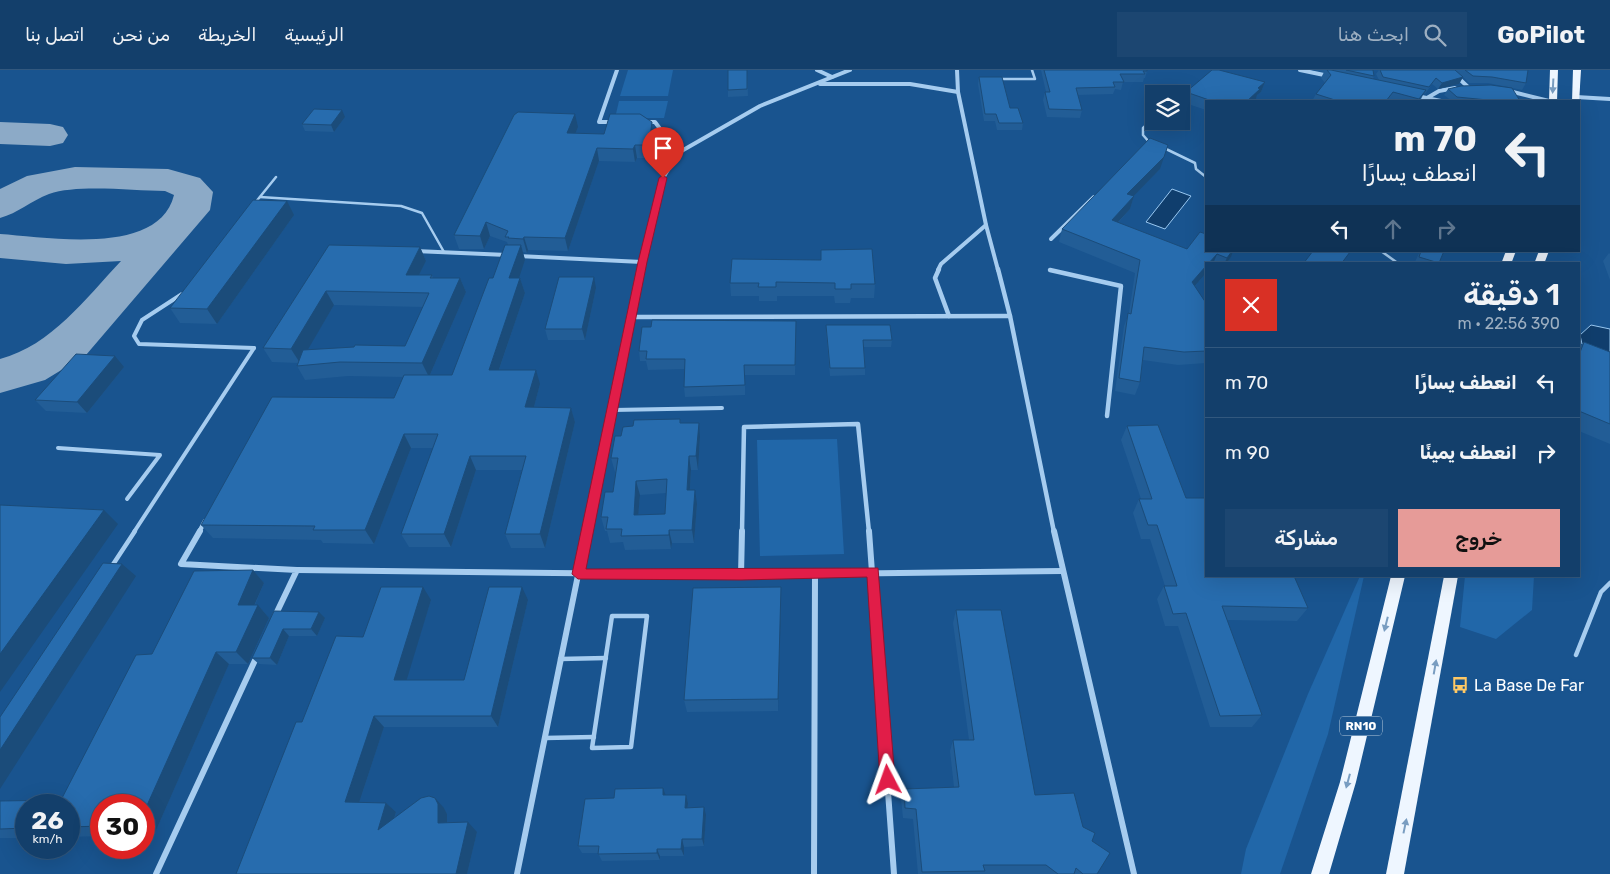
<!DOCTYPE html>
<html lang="ar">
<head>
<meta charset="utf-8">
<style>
	body { margin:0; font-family:Rubik,Cairo,sans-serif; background:#1c4671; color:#f1f3f6; direction:rtl; height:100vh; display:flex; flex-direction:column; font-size:19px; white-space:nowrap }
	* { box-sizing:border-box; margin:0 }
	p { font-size:16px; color:#9dafc1 }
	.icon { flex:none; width:28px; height:28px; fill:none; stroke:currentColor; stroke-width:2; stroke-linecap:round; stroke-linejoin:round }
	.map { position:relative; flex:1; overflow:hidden; direction:ltr }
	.drawer { position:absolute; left:1205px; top:192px; width:375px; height:315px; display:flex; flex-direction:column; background:#133f6b; border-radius:0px; box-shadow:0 5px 20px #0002,0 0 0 1px #32587e; direction:rtl }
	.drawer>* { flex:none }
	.guide { position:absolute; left:1205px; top:30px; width:375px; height:152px; border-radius:0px; box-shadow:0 5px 20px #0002,0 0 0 1px #32587e; direction:rtl; background:#133f6b; color:#f1f3f6; overflow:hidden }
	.fabs { position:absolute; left:1145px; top:15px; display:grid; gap:10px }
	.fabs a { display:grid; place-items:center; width:45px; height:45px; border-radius:0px; background:#133f6b; box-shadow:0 5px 20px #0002,0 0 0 1px #32587e; font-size:25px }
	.speed { position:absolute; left:15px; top:724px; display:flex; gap:10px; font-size:25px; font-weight:700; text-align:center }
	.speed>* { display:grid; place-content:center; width:65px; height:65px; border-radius:50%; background:#133f6b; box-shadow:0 5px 20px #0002,0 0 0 1px #32587e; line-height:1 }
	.speed small { font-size:12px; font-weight:400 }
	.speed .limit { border:8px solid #d22; background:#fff; color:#111 }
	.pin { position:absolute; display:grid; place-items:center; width:42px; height:42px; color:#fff; margin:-51px -21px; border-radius:50% 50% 50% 0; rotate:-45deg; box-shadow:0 0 5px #0007 }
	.pin .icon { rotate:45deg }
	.me { position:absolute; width:55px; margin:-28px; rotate:356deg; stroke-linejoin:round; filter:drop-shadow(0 0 4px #0008) }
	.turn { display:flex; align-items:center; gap:18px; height:105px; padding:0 20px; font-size:22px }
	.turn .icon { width:65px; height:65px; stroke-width:2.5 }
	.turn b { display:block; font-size:35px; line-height:42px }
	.lanes { display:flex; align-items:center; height:48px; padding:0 20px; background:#0003; justify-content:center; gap:25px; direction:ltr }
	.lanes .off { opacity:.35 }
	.round { display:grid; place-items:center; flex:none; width:52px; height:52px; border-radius:0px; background:#1c4671 }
	.summary { display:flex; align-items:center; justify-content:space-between; height:85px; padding:0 20px }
	h1 { font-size:30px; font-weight:600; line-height:38px }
	.primary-button { display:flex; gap:10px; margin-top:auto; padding:10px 20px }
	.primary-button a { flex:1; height:58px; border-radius:0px; background:#e69b98; color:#111; font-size:20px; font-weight:600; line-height:58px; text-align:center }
	.primary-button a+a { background:#1c4671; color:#f1f3f6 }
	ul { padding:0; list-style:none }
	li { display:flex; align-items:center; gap:15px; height:70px; padding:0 20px; border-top:1px solid #32587e }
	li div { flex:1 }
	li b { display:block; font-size:19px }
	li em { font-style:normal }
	header { display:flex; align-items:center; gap:30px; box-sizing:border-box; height:70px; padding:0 25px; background:#133f6b; border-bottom:1px solid #32587e }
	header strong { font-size:24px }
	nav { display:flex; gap:28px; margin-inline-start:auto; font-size:18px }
	.search { width:350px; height:45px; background:#1c4671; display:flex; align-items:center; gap:12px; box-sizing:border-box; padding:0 18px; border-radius:0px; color:#9dafc1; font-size:19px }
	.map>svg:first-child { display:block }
	.green { fill:#2167a9 }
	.water { fill:#103e6d; stroke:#99c8f1 }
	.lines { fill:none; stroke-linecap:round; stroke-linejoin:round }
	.taxiway { fill:#8caac7; fill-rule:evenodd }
	.lane-far2 { stroke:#a6ccef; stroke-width:2.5 }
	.lane-far1 { stroke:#a6ccef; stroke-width:4 }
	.lane { stroke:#a6ccef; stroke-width:4.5 }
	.street-far2 { stroke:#a6ccef; stroke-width:4 }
	.street-far1 { stroke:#a6ccef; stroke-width:4.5 }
	.street { stroke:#a6ccef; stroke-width:6 }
	.primary { fill:#eef6ff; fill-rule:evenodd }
	.wall { fill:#225d96; fill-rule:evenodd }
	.shaded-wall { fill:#1b4c7a }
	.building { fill:#276cae; stroke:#1b4c7a; fill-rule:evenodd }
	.oneway { fill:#799dc1 }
	.route { fill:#e11d48; stroke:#92132f }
	.labels { text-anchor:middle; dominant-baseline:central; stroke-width:5; stroke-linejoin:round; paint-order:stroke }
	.shield { fill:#19548f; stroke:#baccdd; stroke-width:1 }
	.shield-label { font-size:12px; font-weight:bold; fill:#fff }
	.near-poi-label { font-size:16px; fill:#fff; stroke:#19548f; text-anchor:start }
</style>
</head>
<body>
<header>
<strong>GoPilot</strong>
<div class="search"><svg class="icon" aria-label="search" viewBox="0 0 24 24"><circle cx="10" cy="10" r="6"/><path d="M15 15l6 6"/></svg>ابحث هنا</div>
<nav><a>الرئيسية</a><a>الخريطة</a><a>من نحن</a><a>اتصل بنا</a></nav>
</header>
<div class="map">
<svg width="1610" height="804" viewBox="0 0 1610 804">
	<rect width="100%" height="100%" fill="#19548f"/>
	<g class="green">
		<polygon points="628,0 673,0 668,26 620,26"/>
		<polygon points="619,31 668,31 664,48 615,48"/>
		<polygon points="837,369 844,484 760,486 757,370"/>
		<polygon points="1360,506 1364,506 1328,664 1280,804 1241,804 1246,779 1308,624"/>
		<polygon points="1465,506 1534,506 1532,540 1496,569 1460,557"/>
	</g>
	<g class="water">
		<polygon points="1172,119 1191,126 1165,159 1146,152"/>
		<polygon points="1591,255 1610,259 1610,290 1582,274 1580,265"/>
	</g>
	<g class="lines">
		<g class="taxiway">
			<polygon points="0,52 50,54 63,57 68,65 63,73 50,76 0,74"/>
			<path d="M75,97L168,99L200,108L213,122L210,140L86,285L45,310L0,323V289C52,275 85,229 121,191L66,194L0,188V164C47,167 159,187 174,125L165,121C133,121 78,114 49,124C31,131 18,143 0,148V119L27,106Z"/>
		</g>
		<g class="lane-far2">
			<polyline points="999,9 1035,9 1032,0"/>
			<polyline points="1150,73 1143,65 1143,58 1154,48"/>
			<polyline points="1164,78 1195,93 1196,99 1206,107"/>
			<polyline points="260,127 401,136 422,143 444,182"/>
			<polyline points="255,133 276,107"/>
			<polyline points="1381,181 1399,194"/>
		</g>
		<g class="lane-far1">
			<polyline points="182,224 142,250 134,266 139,274 254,278"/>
			<polyline points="613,340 722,338"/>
			<polyline points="58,378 160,385 127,429"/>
			<polyline points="134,462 254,278"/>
		</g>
		<g class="lane">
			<polyline points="112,496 135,461"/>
			<polygon points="612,546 647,546 631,677 592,678"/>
			<polyline points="1576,585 1601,522 1610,513"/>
			<polyline points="560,589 606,588"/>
			<polyline points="545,668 594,667"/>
		</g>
		<g class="street-far2">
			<polyline points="817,0 832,7"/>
			<polyline points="957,0 958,22 986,155 998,200"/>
			<polyline points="1300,0 1329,6"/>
			<polyline points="1450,0 1468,17"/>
			<polyline points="820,14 910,14 958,22"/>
			<polyline points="1509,21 1549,31"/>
			<polyline points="1417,26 1441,31"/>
			<polyline points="1576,27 1610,29"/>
			<polyline points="1427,28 1439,21 1455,18"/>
			<polyline points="614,52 599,52 617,0"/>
			<polyline points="645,52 655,52 678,83"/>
			<polyline points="1051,169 1094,127"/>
			<polyline points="415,181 507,185"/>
			<polyline points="518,186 642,192"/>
			<polyline points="640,200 663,108 678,83 760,36 850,0"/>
			<polyline points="938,200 941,194 986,155"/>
		</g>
		<g class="street-far1">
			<polyline points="939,199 935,208 949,246"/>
			<polyline points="998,199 1010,246 1054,462"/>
			<polyline points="1050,200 1121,216 1107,346"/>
			<polyline points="632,247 1010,246"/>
			<polyline points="199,462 205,451"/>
			<polyline points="587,462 641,199"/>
			<polyline points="742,462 744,357 858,354 869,462"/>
		</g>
		<g class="street">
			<polyline points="200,461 181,494 297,500 275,546"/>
			<polyline points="869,461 894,804"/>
			<polyline points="1054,461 1134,804"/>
			<polyline points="297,500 741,505 1062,501"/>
			<polyline points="741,505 742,461"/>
			<polyline points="156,804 257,586"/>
			<polyline points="517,804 587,461"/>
			<polyline points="814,804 815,505"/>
		</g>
		<g class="primary">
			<polygon points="1550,0 1558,0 1557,31 1549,31"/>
			<polygon points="1573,0 1581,0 1579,33 1572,31"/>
			<polygon points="1506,181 1516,181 1511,194 1501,194"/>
			<polygon points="1539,181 1549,181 1544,194 1534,194"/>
			<polygon points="1391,506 1405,506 1356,712 1329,804 1311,804 1340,712"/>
			<polygon points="1444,506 1458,506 1404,804 1386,804"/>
		</g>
	</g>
	<g class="wall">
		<polygon points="747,0 748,26 728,27 728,20"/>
		<polygon points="1041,0 1147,0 1147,1 1145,8 1144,8 1143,12 1123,12 1121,20 1115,19 1113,24 1078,25 1082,40 1080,48 1047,47 1043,30 1045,22 1046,22"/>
		<polygon points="1312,0 1373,0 1374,6 1373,9 1379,10 1376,4 1379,0 1528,0 1526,13 1522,20 1488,13 1469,13 1460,4 1463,7 1459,14 1438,19 1432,14 1425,24 1424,23 1420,31 1312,31 1316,24 1325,13 1321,8 1324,2"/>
		<polygon points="979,7 1010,38 1023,53 1022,60 997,60 995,51 984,51 978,14"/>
		<polygon points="1265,12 1261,22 1257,25 1256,29 1253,31 1206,31 1206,40 1182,32 1186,22"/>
		<polygon points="1448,19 1520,31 1452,31 1444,25"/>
		<polygon points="345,47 334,62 305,61 302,54"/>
		<path d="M652,52L653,65L651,88H637L635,92L599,91L568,181L528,180L527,183L523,182L525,190L518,208H520L525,223L499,300L540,314L534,337L571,338L575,352L545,478H511L505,464L522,400H476L451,477H409L401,464L433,378H411L374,474L323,473L321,470L213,468L201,455L394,328L403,307L348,306L305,310L297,296L298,293L272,292L263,278L329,175L420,177L426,191L419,205H432L433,208H460L466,222L430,305H452L493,208L508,175L507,172L490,166L484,179H459L454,165L578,57L575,63L604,64ZM334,235L423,237L405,276L307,280Z"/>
		<polygon points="1160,99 1133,126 1134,126 1130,139 1118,153 1187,179 1231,187 1226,194 1206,194 1206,203 1195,216 1206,233 1206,293 1178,295 1143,290 1140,312 1135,325 1115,321 1124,256 1129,243 1135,203 1059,172 1062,159"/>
		<polygon points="294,145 217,254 180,253 170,238"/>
		<polygon points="821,180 875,214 874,228 851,228 850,233 835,233 834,226 777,226 777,231 759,231 759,226 731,226 730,213 821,190"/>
		<polygon points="1420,181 1444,181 1439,194 1414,194"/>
		<polygon points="1609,183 1610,184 1610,210 1603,191"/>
		<polygon points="596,218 585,270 548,270 545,259"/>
		<polygon points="796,251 795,305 745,305 745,325 685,327 684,317 685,299 648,300 646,291 640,291 639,281"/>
		<polygon points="826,255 892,270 891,277 864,277 865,298 865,305 830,306 826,262"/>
		<polygon points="1584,272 1610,282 1610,374 1579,361 1579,278"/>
		<polygon points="124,297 87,343 46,341 35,330"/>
		<path d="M680,349L681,353L700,367L698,400H691L690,420L697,434L694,473H672L671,479L625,480L623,472L610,473L607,461H605L601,447L613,422L616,402H615L611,388L621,366L633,356ZM666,423L665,444L638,445L640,425Z"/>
		<polygon points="1127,356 1186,428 1308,538 1297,551 1227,550 1262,645 1252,657 1210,657 1178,556 1165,556 1157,529 1164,516 1165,516 1150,469 1141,469 1133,443 1139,429 1141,429 1121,370"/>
		<polygon points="253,500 264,513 255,535 258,535 269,548 248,594 229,594 154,765 144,765 144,735 101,735 101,766 69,767 69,735 26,735 26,768 0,768 0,731 61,730 152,584"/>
		<polygon points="781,517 781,530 778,641 687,642 684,630"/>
		<polygon points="431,530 406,610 464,610 528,530 498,657 384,657 359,733 386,733 396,742 395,747 444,738 447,744 447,752 477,762 467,804 236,804 302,652 363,567"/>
		<polygon points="956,540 1035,725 1083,757 1092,771 1097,804 918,804 913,749 903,748 901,729 904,719 954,717 950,681 953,670 969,670 953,553"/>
		<polygon points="274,541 325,548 317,566 289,566 277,595 259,594 252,588"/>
		<polygon points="666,725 686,725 688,733 688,738 706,745 704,776 684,777 684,786 660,786 660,790 602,791 598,783 582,783 578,776 614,728"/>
	</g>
	<g class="shaded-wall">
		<polygon points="1463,7 1459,14 1438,19 1442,13"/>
		<polygon points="1265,12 1261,22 1257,25 1256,29 1253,31 1247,31 1258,18"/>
		<polygon points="342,40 345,47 334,62 331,55"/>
		<polygon points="575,44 578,57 570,76 567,63"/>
		<polygon points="652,52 653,65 651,88 649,75"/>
		<polygon points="635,75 637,88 635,92 633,79"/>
		<polygon points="1168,75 1160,99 1123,137 1127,124"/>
		<polygon points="597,78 599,91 568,181 565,168"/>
		<polygon points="1134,126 1130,139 1108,163 1112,150"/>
		<polygon points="287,131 294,145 217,254 207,239"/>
		<polygon points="486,152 490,166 484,179 480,166"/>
		<polygon points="524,167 528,180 527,183 523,169"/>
		<polygon points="521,175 525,190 514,223 509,208"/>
		<polygon points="420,177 426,191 412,219 406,205"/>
		<polygon points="1232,181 1233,181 1231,187 1226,194 1224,194 1227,188"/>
		<polygon points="1217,184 1213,194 1208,194"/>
		<polygon points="1206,196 1206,203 1187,225 1192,212"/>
		<polygon points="594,207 596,218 585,270 582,259"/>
		<polygon points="460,208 466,222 429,307 422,293"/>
		<polygon points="520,208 525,223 494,314 489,300"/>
		<polygon points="326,221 334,235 300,293 291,279"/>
		<polygon points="115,286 124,297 87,343 77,332"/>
		<polygon points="536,300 540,314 530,352 525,337"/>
		<polygon points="571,338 575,352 545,478 540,464"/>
		<polygon points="699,353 700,367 698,400 696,386"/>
		<polygon points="404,364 411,378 374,474 365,460"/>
		<polygon points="470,386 476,400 451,477 444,464"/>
		<polygon points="689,386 691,400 689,434 687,420"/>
		<polygon points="636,411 640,425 637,459 634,445"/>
		<polygon points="695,420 697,434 694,473 692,460"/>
		<polygon points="104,440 118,454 0,622 0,584"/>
		<polygon points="669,460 672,473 671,479 669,465"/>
		<polygon points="122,494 136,506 0,719 0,680"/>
		<polygon points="253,500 264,513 249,547 238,535"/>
		<polygon points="423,517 431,530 403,622 394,610"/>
		<polygon points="522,517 528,530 498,657 491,646"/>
		<polygon points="781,517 781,530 778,641 778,629"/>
		<polygon points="258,535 269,548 248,594 236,582"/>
		<polygon points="319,542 325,548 317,566 311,559"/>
		<polygon points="283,559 289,566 277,595 270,588"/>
		<polygon points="216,582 229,594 154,765 144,759 144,742"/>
		<polygon points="374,646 384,657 356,742 345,732"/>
		<polygon points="663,718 666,726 663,725"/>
		<polygon points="686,725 688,733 687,746 685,738"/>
		<polygon points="435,728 444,738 447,744 447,762 438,753"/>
		<polygon points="386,733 396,742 388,769 378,760"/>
		<polygon points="704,737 706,745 704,776 702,769"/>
		<polygon points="468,752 477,762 467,804 456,804"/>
		<polygon points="682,769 684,777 684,786 681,779"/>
		<polygon points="657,779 660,786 660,790 657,783"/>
	</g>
	<g class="building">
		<polygon points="728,0 747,0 747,19 728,20"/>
		<polygon points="1044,0 1147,0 1147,1 1143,1 1145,4 1120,4 1124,12 1113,12 1115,17 1076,18 1082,40 1049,39 1045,22 1050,22"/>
		<polygon points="1212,0 1219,0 1265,12 1258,18 1260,19 1247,31 1212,31 1186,22"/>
		<polygon points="1327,0 1331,0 1426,20 1419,29 1393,22 1386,31 1338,31 1316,24 1331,5"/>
		<polygon points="1346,0 1373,0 1374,6"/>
		<polygon points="1380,0 1455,0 1463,7 1442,13 1436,8 1429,17 1383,7"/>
		<polygon points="1465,0 1528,0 1526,13 1492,7 1473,6"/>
		<polygon points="979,7 1002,7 1010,38 1018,38 1023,53 999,53 996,44 985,44"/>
		<polygon points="1491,15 1512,18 1520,31 1498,31 1457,27 1448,19 1461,16"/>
		<polygon points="314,39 342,40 331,55 302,54"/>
		<polygon points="518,42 575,44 567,63 604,64 610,44 640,44 652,52 649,75 635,75 633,79 597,78 565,168 524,167 523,169 508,168 509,167 505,167 508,161 486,152 480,166 454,165 514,45"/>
		<polygon points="1150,68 1168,75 1164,87 1127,124 1134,126 1112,150 1187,179 1200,162 1206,164 1206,181 1232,181 1227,188 1217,184 1208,194 1206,194 1206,196 1192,212 1206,233 1206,281 1184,282 1144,277 1140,312 1119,308 1128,243 1131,244 1140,190 1062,159"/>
		<polygon points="253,130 287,131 207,239 170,238"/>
		<polygon points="329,175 420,177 406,205 432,205 430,208 460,208 422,293 340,292 297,296 303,280 354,277 355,275 405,276 429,223 326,221 291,279 263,278"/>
		<polygon points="505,175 521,175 509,208 520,208 489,300 536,300 525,337 571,338 540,464 505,464 526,386 470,386 444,464 401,464 438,364 404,364 365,460 313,460 315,456 201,455 272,327 394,328 404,305 452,305 489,208 493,208"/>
		<polygon points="872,179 875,214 851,214 851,219 835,219 835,213 776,212 776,217 758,217 759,213 730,213 732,189 821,190 821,180"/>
		<polygon points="1313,181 1348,181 1350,182 1341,194 1303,194"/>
		<polygon points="1421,181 1444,181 1439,193 1419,187"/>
		<polygon points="559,207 594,207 582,259 545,259"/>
		<polygon points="652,250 796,251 795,295 744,295 745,315 684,317 685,289 646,289 647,281 639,281 642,257 651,257"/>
		<polygon points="826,255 890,255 892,270 863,270 865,298 830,298"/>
		<polygon points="1584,272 1610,282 1610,354 1579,341 1579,285"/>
		<polygon points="76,284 115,286 77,332 35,330"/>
		<path d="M680,349V353H699L696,386H689L687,420H695L692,460H669V465L621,466L622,459H606L608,447H601L605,422H613L618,388H611L615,366H621L623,357L633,356L634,350ZM667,409L665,444L634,445L636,411Z"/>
		<polygon points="1158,355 1186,428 1206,428 1206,506 1294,506 1308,538 1222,536 1262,645 1220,646 1186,543 1173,544 1164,516 1177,516 1157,455 1148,455 1139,429 1152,429 1127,356"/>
		<polygon points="0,435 104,440 0,584"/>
		<polygon points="103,493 122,494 0,680 0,647"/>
		<polygon points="253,500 238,535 258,535 236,582 216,582 144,742 144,735 101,735 101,756 69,757 69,735 26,735 26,758 0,759 0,731 61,730 136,585 152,584 194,501"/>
		<polygon points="381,517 423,517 394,610 464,610 489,517 522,517 491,646 374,646 345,732 386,733 378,760 421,728 429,726 435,728 438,734 438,753 468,752 456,804 236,804 296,652 302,652 336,566 363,567"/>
		<polygon points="781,517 778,629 684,630 693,518"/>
		<polygon points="956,540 1001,540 1035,725 1074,723 1083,757 1095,763 1092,771 1110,783 1097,804 1083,804 1076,798 1074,804 1058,804 1046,795 983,795 985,801 922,802 916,739 905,738 904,719 959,717 953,670 974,670"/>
		<polygon points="274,541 319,542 311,559 283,559 270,588 252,588"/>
		<polygon points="663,718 663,725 686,725 685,738 704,737 702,769 682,769 681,779 657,779 657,783 598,784 599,776 578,776 585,729 614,728 615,719"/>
	</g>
	<defs><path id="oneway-solid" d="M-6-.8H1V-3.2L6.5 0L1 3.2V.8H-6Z" transform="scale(1.25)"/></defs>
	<g class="oneway">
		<use href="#oneway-solid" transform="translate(1553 16) rotate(93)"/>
		<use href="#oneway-solid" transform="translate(1386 554) rotate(104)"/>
		<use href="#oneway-solid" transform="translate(1435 597) rotate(-80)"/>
		<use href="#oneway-solid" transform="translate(1348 711) rotate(105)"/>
		<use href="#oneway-solid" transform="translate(1405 756) rotate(-78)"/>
	</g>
	<polygon class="route" points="663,105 667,108 647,192 586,499 878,498 895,710 893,715 888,717 882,715 880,710 867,507 741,510 578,509 572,504 638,192 659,108"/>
	<defs>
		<g id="bus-bare" transform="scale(1.35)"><path d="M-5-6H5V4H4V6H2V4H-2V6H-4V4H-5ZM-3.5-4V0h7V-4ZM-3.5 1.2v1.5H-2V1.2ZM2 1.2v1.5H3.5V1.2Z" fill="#ffc864" stroke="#19548f" stroke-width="2.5" paint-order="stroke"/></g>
	</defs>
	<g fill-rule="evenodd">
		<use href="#bus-bare" x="1460" y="615"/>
	</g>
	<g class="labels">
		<rect class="shield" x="1340" y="646.5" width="42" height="19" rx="4"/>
		<g class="shield-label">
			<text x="1361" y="656">RN10</text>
		</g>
		<g class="near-poi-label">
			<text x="1474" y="615">La Base De Far</text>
		</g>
	</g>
</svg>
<div class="fabs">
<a><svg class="icon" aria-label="layers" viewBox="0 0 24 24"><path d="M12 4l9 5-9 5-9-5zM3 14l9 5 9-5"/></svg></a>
</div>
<div class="speed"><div>26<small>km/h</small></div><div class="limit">30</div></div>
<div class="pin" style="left:663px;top:108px;background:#d93025"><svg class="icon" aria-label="arrive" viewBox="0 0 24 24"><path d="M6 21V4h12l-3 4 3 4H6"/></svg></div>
<svg class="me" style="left:888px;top:710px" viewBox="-20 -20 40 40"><path d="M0-17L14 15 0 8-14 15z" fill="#e11d48" stroke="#fff" stroke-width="4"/></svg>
<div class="guide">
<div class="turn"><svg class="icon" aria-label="left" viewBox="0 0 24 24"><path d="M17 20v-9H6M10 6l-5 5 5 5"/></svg><div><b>70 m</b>انعطف يسارًا</div></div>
<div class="lanes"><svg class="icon" aria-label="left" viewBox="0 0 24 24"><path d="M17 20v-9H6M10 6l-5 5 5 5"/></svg><svg class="icon off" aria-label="ahead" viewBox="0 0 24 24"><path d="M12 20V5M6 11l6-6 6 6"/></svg><svg class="icon off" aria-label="right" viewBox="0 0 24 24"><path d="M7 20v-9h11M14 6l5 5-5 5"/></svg></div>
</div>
<section class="drawer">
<div class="summary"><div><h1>1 دقيقة</h1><p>390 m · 22:56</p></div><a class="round" style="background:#d93025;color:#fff"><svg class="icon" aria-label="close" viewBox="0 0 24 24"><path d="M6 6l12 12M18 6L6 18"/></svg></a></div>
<ul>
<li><svg class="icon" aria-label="left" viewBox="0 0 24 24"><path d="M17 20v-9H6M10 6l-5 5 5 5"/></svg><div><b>انعطف يسارًا</b></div><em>70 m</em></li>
<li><svg class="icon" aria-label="right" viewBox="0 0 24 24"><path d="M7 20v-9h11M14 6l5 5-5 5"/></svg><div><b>انعطف يمينًا</b></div><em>90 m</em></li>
</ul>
<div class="primary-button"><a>خروج</a><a>مشاركة</a></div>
</section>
</div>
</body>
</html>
